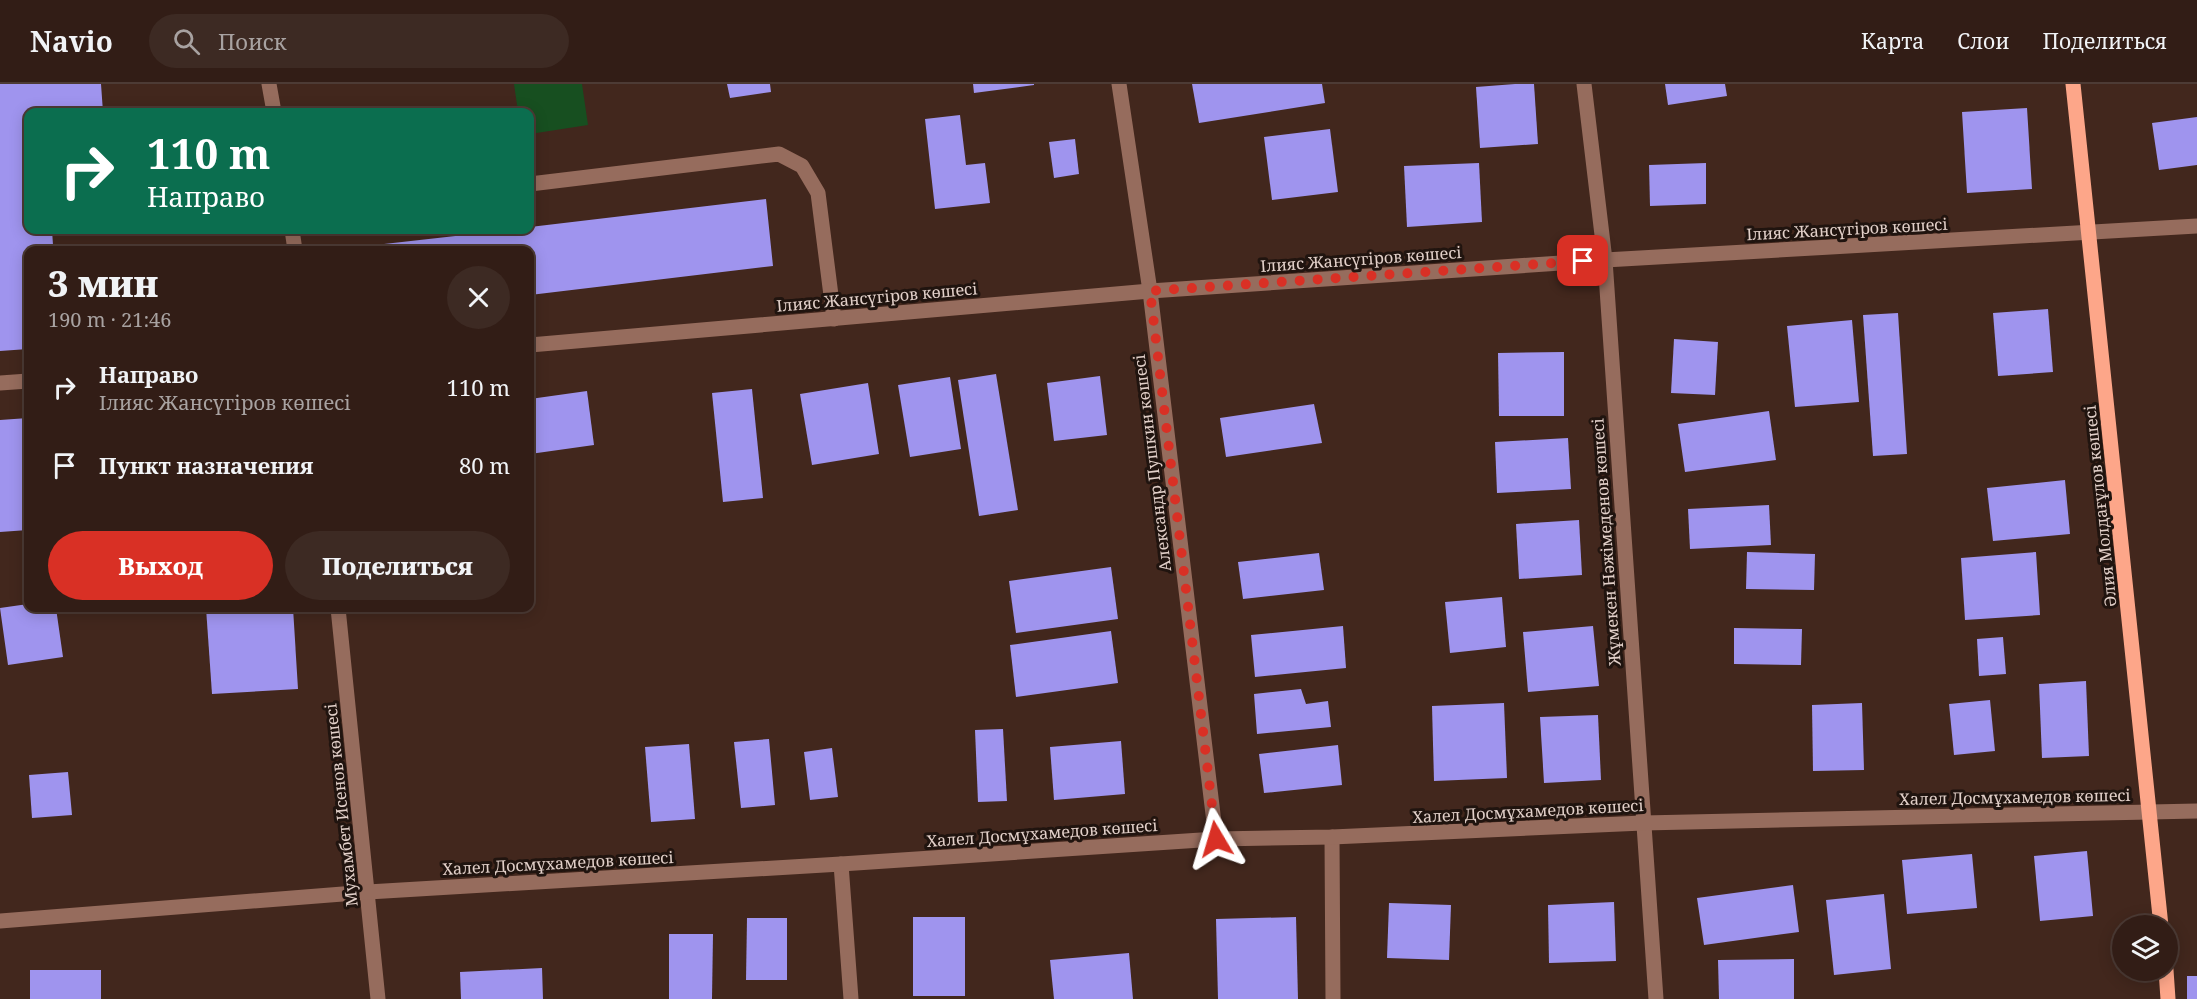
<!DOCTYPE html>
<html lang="ru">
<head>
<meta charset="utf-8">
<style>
	body { margin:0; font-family:"Noto Serif",serif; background:#3d2a23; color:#f1f3f6; height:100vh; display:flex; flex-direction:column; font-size:22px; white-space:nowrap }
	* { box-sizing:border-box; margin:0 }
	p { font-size:20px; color:#a8a2a1 }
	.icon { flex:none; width:33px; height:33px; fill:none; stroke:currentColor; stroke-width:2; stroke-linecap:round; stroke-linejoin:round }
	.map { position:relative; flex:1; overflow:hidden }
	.panel { position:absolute; left:24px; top:162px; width:510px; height:366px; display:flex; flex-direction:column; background:#321d16; border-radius:12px; box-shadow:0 3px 15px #0003,0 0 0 2px #4d3b35 }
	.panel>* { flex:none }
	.banner { position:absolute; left:24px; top:24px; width:510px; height:126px; border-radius:12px; box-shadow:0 3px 15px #0003,0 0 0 2px #4d3b35; background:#0b6e4f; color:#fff; overflow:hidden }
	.tools { position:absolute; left:2112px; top:831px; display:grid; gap:12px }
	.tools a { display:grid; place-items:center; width:66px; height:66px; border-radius:50%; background:#321d16; box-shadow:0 3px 15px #0003,0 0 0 2px #4d3b35; font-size:30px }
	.pin { position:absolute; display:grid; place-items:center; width:51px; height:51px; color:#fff; margin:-26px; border-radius:12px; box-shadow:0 3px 9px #0006 }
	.me { position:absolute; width:66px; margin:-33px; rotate:353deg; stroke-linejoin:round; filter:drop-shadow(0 0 4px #0008) }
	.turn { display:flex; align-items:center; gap:21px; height:126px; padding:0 24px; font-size:27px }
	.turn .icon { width:78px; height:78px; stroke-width:2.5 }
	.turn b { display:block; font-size:42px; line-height:51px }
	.round { display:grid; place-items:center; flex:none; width:63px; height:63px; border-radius:32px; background:#3d2a23 }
	.head { display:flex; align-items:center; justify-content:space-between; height:102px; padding:0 24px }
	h1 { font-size:36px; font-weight:800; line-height:45px }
	.button { display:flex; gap:12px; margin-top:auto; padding:12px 24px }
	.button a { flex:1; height:69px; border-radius:36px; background:#d93025; color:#fff; font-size:24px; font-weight:800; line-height:69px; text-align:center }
	.button a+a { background:#3d2a23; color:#f1f3f6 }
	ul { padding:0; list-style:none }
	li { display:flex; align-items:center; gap:18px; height:78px; padding:0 24px }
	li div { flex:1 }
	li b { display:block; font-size:22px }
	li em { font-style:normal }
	header { display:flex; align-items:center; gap:36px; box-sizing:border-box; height:84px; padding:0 30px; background:#321d16; border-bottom:2px solid #4d3b35 }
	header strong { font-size:28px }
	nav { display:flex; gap:33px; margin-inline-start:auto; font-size:21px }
	.search { width:420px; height:54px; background:#3d2a23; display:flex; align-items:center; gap:15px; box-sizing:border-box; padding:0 21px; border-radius:33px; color:#a8a2a1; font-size:22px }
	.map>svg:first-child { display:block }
	.green { fill:#174f20 }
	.building { fill:#9f94ee }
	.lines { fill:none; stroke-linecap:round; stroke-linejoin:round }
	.minor { stroke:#966c5d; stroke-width:15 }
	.major { stroke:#fda689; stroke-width:15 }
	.route { stroke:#d93025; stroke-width:10; stroke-dasharray:0 18 }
	.labels { text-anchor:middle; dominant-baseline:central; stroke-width:6; stroke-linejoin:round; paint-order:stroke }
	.street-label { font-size:16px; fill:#e2d0c9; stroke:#20140f }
</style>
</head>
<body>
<header>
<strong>Navio</strong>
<div class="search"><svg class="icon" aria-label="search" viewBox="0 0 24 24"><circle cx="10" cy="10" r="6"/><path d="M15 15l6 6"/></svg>Поиск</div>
<nav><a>Карта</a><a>Слои</a><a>Поделиться</a></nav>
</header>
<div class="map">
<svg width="2197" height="915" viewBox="0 0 2197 915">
	<rect width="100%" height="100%" fill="#42271d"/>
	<polygon class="green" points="514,0 582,0 588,41 530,50 530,28 518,28"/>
	<g class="building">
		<polygon points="0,0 101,0 103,28 28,28 28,146 52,146 53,161 35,162 36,166 28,166 28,265 0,267"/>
		<polygon points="727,0 770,0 771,8 730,14"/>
		<polygon points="973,0 1034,0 1034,1 974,9"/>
		<polygon points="1192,0 1322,0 1325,19 1199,39"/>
		<polygon points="1515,0 1534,0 1538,60 1480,64 1476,3"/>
		<polygon points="1665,0 1725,0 1727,12 1668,21"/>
		<polygon points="2027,24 2032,105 1967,109 1962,28"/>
		<polygon points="960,31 966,81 985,79 990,119 935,125 925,35"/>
		<polygon points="2197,33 2197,81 2159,86 2152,39"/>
		<polygon points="1330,45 1338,108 1272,116 1264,53"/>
		<polygon points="1075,55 1079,90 1054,94 1049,58"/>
		<polygon points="1479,79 1482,138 1407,143 1404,82"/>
		<polygon points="1706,79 1706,120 1650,122 1649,81"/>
		<polygon points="766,115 773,182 530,211 530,166 385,166 384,160 509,146 530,146 530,143"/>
		<polygon points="2048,225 2053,288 1998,292 1993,229"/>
		<polygon points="1898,229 1907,370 1873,372 1863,231"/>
		<polygon points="1852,236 1859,318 1795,323 1787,242"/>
		<polygon points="1674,255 1718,258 1715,311 1671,309"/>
		<polygon points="1564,268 1564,332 1499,332 1498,269"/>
		<polygon points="996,290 1018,426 979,432 958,296"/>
		<polygon points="1100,292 1107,351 1054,357 1047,299"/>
		<polygon points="950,293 961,365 910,373 898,301"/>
		<polygon points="868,299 879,370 812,381 800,310"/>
		<polygon points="752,305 763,414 723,418 712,309"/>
		<polygon points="587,307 594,361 530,370 530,315"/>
		<polygon points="1314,320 1322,359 1226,373 1220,334"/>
		<polygon points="1769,327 1776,376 1685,388 1678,340"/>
		<polygon points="28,334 28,446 0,448 0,336"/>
		<polygon points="1568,354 1571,405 1497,409 1495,358"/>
		<polygon points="2065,396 2070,450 1993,457 1987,404"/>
		<polygon points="1769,421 1771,461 1690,465 1688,425"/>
		<polygon points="1579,436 1582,491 1519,495 1516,440"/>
		<polygon points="1747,468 1815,470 1814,506 1746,505"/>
		<polygon points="2036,468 2040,531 1965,536 1961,474"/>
		<polygon points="1319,469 1324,506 1243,515 1238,478"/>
		<polygon points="1111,483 1118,535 1016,549 1009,497"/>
		<polygon points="1502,513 1506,563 1450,569 1445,518"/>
		<polygon points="28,520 28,524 56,524 63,573 8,581 0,524"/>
		<polygon points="206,524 293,524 298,605 212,610"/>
		<polygon points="1343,542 1346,584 1255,593 1251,551"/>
		<polygon points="1593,542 1599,602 1528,608 1523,548"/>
		<polygon points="1734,544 1802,545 1801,581 1734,580"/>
		<polygon points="1111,547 1118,599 1016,613 1010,561"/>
		<polygon points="2003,553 2006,590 1979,592 1977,555"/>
		<polygon points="2086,597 2089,672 2042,674 2039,600"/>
		<polygon points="1301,605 1306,620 1328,617 1331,643 1257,650 1254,610"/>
		<polygon points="1990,616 1995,667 1954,671 1949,620"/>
		<polygon points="1504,619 1507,694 1434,697 1432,622"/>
		<polygon points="1862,619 1864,686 1813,687 1812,621"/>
		<polygon points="1598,631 1601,696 1544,699 1540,633"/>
		<polygon points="1003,645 1007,717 978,718 975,646"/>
		<polygon points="769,655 775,721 741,724 734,658"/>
		<polygon points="1121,657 1125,710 1054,716 1050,663"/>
		<polygon points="689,660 695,735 651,738 645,663"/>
		<polygon points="1338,661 1342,701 1264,709 1259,670"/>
		<polygon points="832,664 838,713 810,716 804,668"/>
		<polygon points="68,688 72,731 32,734 29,691"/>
		<polygon points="2087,767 2093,832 2040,837 2034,772"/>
		<polygon points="1972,770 1977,824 1907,830 1902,776"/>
		<polygon points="1793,801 1799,848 1704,861 1697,814"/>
		<polygon points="1884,810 1891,885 1834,891 1826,816"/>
		<polygon points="1614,818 1616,877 1549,879 1548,821"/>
		<polygon points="1389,819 1451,821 1449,876 1387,874"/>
		<rect x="913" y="833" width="52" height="79"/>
		<polygon points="1296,833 1298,915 1218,915 1216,835"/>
		<polygon points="747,834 787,834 787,896 746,896"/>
		<polygon points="669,850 713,850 712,915 669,915"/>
		<polygon points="1129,869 1133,915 1054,915 1050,876"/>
		<polygon points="1794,875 1794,915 1719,915 1718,876"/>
		<polygon points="542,884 543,915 461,915 460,888"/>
		<rect x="30" y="886" width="71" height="29"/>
		<rect x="2187" y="892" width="10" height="23"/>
	</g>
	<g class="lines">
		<g class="minor">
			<polyline points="269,0 274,28"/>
			<polyline points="1119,0 1150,207 1216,755"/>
			<polyline points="1584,0 1605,176 1656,915"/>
			<polyline points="530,100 779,70 802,82 818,109 834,235"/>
			<polyline points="292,146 295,166"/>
			<polyline points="530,261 1150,207 1605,176 2197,142"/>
			<polyline points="0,299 28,297"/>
			<polyline points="338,524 378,915"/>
			<polyline points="1332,753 1333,915"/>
			<polyline points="841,780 851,915"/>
			<polyline points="0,837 368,808 841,780 1216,755 1332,753 1643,739 2197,727"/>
		</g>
		<g class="major">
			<polyline points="2073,0 2161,842"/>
			<polyline points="2166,886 2168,915"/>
		</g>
	</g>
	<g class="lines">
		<polyline class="route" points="1216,755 1150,207 1583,177"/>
	</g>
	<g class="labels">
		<g class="street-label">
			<text transform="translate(1847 145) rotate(-3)">Ілияс Жансүгіров көшесі</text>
			<text transform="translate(1361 175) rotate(-4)">Ілияс Жансүгіров көшесі</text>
			<text transform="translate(877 213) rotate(-5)">Ілияс Жансүгіров көшесі</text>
			<text transform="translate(1152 379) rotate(-97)">Александр Пушкин көшесі</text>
			<text transform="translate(2100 422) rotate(-96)">Әлия Молдағұлов көшесі</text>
			<text transform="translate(1606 458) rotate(-94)">Жұмекен Нәжімеденов көшесі</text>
			<text transform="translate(2015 713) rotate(-1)">Халел Досмұхамедов көшесі</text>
			<text transform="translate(341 721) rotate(-96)">Мухамбет Исенов көшесі</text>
			<text transform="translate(1528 727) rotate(-3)">Халел Досмұхамедов көшесі</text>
			<text transform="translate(1042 749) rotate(-4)">Халел Досмұхамедов көшесі</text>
			<text transform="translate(558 779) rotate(-3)">Халел Досмұхамедов көшесі</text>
		</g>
	</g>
</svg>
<div class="tools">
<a><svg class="icon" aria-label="layers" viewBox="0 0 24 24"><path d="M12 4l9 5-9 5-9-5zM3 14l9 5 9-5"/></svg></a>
</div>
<div class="pin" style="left:1583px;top:177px;background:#d93025"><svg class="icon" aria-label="arrive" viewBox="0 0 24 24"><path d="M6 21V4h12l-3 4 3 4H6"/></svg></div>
<svg class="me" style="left:1216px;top:755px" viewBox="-20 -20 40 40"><path d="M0-17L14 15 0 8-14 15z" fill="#d93025" stroke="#fff" stroke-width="4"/></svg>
<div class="banner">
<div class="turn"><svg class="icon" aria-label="right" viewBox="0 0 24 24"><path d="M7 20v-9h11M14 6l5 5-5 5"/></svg><div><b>110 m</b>Направо</div></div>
</div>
<section class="panel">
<div class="head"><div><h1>3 мин</h1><p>190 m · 21:46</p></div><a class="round"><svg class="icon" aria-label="close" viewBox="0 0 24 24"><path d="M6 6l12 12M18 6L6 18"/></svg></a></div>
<ul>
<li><svg class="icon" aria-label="right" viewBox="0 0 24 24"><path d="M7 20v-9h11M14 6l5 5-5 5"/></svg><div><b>Направо</b><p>Ілияс Жансүгіров көшесі</p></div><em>110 m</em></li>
<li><svg class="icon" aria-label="arrive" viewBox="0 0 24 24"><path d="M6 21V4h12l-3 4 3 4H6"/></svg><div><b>Пункт назначения</b></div><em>80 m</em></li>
</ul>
<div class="button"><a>Выход</a><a>Поделиться</a></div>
</section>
</div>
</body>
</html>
